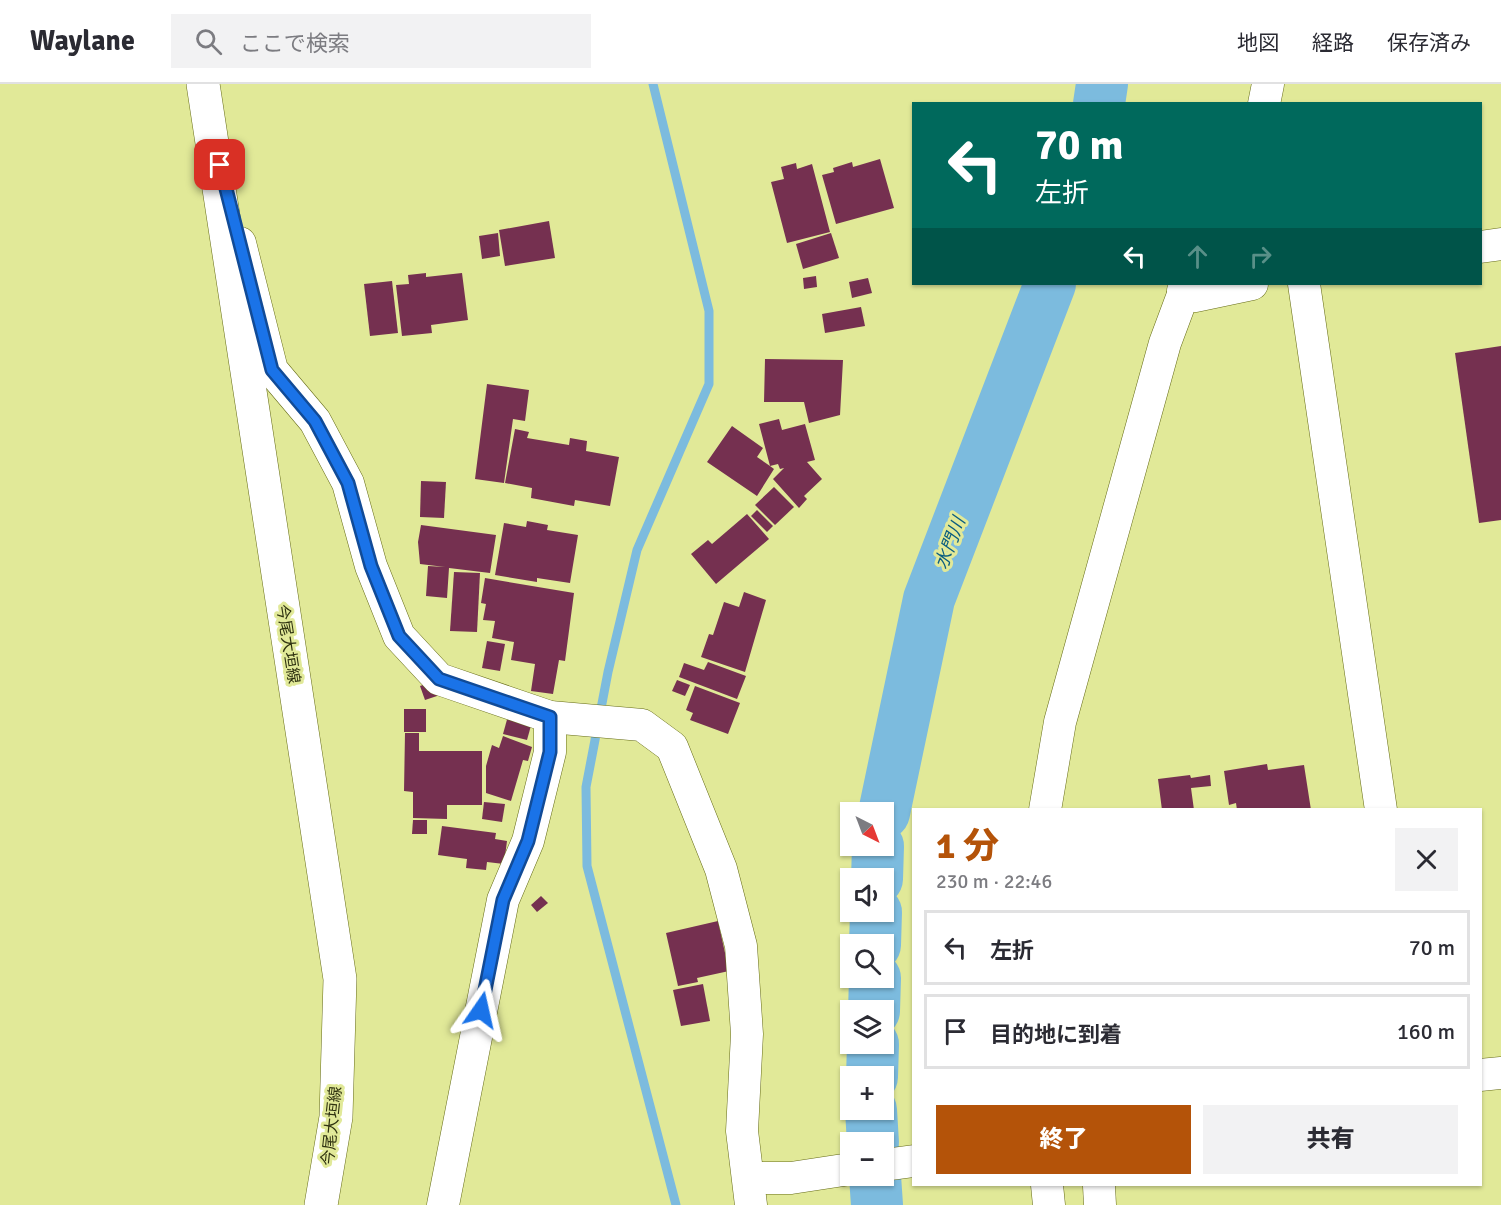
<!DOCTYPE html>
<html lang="ja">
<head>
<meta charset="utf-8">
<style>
	body { margin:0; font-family:Signika,"Noto Sans JP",sans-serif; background:#f2f2f3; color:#2b2b33; height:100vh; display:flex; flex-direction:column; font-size:22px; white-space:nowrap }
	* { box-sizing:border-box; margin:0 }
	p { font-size:20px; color:#7c7c81 }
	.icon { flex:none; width:33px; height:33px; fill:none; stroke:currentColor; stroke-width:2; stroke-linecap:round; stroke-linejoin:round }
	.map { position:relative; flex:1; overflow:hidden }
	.drawer { position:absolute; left:912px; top:724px; width:570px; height:378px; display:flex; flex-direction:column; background:#fff; border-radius:0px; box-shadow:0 2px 4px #0004 }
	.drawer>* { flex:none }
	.guide { position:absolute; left:912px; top:18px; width:570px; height:183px; border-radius:0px; box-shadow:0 2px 4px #0004; background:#00695c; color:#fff; overflow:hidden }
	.needle { width:39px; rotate:138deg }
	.fabs { position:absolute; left:840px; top:718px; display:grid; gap:12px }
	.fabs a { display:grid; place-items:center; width:54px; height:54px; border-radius:0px; background:#fff; box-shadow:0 2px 4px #0004; font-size:30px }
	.pin { position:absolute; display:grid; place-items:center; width:51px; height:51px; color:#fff; margin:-26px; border-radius:12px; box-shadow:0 3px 9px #0006 }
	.me { position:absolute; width:66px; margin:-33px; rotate:11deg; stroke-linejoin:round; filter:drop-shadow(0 0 4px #0008) }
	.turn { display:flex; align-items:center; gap:21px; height:126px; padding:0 24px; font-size:27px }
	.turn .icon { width:78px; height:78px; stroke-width:2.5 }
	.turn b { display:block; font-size:42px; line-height:51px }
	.lanes { display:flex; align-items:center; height:57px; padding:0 24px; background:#0003; justify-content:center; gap:30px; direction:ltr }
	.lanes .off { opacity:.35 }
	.round { display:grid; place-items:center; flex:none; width:63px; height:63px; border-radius:0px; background:#f2f2f3 }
	.summary { display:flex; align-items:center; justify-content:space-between; height:102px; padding:0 24px }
	h1 { font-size:36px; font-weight:800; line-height:45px; color:#b45309 }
	.cta { display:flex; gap:12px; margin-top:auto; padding:12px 24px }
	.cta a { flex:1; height:69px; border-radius:0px; background:#b45309; color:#fff; font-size:24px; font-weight:800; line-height:69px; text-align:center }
	.cta a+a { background:#f2f2f3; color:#2b2b33 }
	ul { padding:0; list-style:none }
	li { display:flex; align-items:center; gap:18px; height:75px; margin:0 12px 9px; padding:0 12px; border:3px solid #e1e1e2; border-radius:0px }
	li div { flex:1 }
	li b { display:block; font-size:22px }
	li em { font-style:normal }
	header { display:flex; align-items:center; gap:36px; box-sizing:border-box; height:84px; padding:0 30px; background:#fff; border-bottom:2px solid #e1e1e2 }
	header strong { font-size:28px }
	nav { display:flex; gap:33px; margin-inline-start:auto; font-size:21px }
	.search { width:420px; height:54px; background:#f2f2f3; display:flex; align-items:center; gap:15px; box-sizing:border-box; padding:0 21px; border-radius:0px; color:#7c7c81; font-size:22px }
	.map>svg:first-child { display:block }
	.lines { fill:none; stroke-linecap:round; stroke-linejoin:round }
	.stream { stroke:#7cbbde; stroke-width:9 }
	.river { stroke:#7cbbde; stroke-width:52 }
	.building { fill:#753050 }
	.minor-casing { stroke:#666c17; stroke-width:33 }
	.secondary-casing { stroke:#666c17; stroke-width:34 }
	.minor { stroke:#fff; stroke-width:32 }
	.secondary { stroke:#fff; stroke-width:33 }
	.route-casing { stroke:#114b97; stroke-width:15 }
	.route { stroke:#1a73e8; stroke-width:10 }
	.labels { text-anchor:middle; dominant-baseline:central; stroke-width:6; stroke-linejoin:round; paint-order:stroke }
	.street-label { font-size:16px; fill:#2f3210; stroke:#e1e998 }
	.water-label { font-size:18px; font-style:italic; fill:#0b5d80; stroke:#e1e998 }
</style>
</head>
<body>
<header>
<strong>Waylane</strong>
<div class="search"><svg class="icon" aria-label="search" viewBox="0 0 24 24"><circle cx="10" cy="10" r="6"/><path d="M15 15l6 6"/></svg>ここで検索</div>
<nav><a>地図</a><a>経路</a><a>保存済み</a></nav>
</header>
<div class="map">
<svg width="1501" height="1121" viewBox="0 0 1501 1121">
	<rect width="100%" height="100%" fill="#e1e998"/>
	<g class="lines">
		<polyline class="stream" points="653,0 709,227 709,300 637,466 608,588 586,703 587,782 676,1121"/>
		<g class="river">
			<polyline points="1099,20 1102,0"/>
			<polyline points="884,729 929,515 1050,200"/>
			<polyline points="877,795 878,762"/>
			<polyline points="875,861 876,828"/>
			<polyline points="874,927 875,894"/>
			<polyline points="872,993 873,960"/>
			<polyline points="871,1026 873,1059"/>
			<polyline points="875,1092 877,1121"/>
		</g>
	</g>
	<g class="building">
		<polygon points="880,75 894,124 836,140 822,91 834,88 833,84 852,78 853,83"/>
		<polygon points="796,79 797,85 812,80 830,148 787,159 771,98 784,95 781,83"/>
		<polygon points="549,137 555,174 505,182 499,146"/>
		<polygon points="498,149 500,172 482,175 479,152"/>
		<polygon points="831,149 839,174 803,185 796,160"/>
		<polygon points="426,189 426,193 462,189 468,236 431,241 432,249 402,252 396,201 409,200 408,191"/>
		<polygon points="816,192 817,203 804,205 803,194"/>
		<polygon points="868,194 872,209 852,214 849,198"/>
		<polygon points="392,197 398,249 370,252 364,200"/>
		<polygon points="861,223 865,242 825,249 822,230"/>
		<polygon points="1501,262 1501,436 1479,439 1455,269"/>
		<polygon points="765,275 843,276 840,331 809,339 804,318 764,318"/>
		<polygon points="487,300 529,306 525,337 513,335 504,399 475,395"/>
		<polygon points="779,335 782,346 805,340 815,376 807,378 822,395 804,412 807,415 799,424 773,395 784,384 780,385 778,380 770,382 774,385 757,412 707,378 732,342 763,364 757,373 770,382 759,340"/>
		<polygon points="515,345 529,348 527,354 569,361 570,354 587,357 586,367 619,373 610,422 575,416 574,422 531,414 532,404 505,399"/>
		<polygon points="421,397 446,398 444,434 420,433"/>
		<polygon points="774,403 794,423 775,441 755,421"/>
		<polygon points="757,426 773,442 767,448 751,432"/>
		<polygon points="747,430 769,455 716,500 691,470 708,456 712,460"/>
		<polygon points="527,437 548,441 547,446 578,451 570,499 537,494 537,498 495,491 504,439 526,443"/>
		<polygon points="421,441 496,451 490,489 449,484 447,514 426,512 428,482 445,483 420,480 418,458"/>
		<polygon points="454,488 480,489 477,548 450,547"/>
		<polygon points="485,494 574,509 565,577 559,576 553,610 531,607 535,580 511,576 514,558 492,554 495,537 483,536 486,520 481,519"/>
		<polygon points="744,508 766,516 745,588 701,573 709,550 713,551 724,518 739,523"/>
		<polygon points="487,557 505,560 500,587 482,584"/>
		<polygon points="708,578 746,592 737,615 679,593 684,579 704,586"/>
		<polygon points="677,596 690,601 685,612 672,607"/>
		<polygon points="434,597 440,611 425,616 420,602"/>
		<polygon points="695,602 740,619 728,650 690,636 693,629 686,626"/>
		<rect x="404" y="625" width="22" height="23"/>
		<polygon points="508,632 532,638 527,656 503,650"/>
		<polygon points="405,649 419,649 419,667 482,667 482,721 447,721 447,735 413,734 413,708 404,707"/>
		<polygon points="503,652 532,663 528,677 523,676 511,717 486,709 486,682 492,661 499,664"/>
		<polygon points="1267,680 1268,686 1304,681 1311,726 1237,726 1236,719 1229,721 1224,687"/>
		<polygon points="1190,691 1191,694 1210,691 1211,702 1191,704 1194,726 1162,726 1158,695"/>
		<polygon points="484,718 505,720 502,738 482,735"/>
		<polygon points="413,736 427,736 427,750 412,750"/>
		<polygon points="442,742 496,749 495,755 507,757 504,780 487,778 486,786 466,784 467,775 438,771"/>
		<polygon points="541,812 548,819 537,828 531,821"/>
		<polygon points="718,837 729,887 697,894 698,898 678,902 666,849"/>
		<polygon points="703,900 710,937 681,942 673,906"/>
	</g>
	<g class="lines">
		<g class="minor-casing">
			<g id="minor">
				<polyline points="1264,20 1268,0"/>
				<polyline points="240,159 272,286 315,337 348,399 371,482 399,552 439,595 550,633 642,641 672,663 721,785 741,862 747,950 742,1047 751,1121"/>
				<polyline points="1480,163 1501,160"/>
				<polyline points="1304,200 1381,726"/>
				<polyline points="1183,207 1195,212 1252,200"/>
				<polyline points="1045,726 1060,638 1165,259 1187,200"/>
				<polyline points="1480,991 1501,989"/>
				<polyline points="884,1081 914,1077"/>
				<polyline points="749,1094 791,1094 850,1085"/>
				<polyline points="1047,1101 1049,1121"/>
				<polyline points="1099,1102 1100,1121"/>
				<polyline points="443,1121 503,816 528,757 550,668 550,633"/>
			</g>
		</g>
		<g class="secondary-casing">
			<polyline id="secondary" points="203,0 340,895 336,1033 321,1121"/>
		</g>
		<use href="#minor" class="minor"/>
		<use href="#secondary" class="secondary"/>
	</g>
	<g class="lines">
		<g class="route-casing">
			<polyline id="route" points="220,81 272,286 315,337 348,399 371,482 399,552 439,595 550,633 550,668 528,757 503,816 481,926"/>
		</g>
		<use href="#route" class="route"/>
	</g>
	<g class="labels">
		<g class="street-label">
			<text transform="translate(288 560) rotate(81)">今尾大垣線</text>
			<text transform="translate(332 1042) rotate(-84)">今尾大垣線</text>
		</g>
		<g class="water-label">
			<text transform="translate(950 459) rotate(-69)">水門川</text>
		</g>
	</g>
</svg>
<div class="fabs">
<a><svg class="needle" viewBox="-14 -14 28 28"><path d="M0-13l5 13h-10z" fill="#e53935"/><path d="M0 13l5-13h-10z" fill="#7c7c81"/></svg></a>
<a><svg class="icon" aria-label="sound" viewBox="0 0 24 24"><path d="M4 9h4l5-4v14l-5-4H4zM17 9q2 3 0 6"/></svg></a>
<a><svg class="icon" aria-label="search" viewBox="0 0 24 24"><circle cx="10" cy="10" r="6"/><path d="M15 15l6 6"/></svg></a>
<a><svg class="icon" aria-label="layers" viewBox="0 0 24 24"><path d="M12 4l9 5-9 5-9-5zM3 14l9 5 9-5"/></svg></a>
<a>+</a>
<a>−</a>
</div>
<div class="pin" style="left:220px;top:81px;background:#d93025"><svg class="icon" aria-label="arrive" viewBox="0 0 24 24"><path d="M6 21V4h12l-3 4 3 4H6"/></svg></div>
<svg class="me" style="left:481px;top:926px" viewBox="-20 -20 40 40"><path d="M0-17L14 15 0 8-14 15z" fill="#1a73e8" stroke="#fff" stroke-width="4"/></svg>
<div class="guide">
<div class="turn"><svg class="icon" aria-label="left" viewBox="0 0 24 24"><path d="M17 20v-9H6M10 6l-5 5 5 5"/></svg><div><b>70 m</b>左折</div></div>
<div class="lanes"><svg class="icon" aria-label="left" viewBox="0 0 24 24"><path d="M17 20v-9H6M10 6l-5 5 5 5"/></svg><svg class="icon off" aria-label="ahead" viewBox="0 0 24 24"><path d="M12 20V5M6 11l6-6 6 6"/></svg><svg class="icon off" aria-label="right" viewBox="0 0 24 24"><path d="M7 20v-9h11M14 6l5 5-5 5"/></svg></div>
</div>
<section class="drawer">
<div class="summary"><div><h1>1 分</h1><p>230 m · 22:46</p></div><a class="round"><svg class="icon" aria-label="close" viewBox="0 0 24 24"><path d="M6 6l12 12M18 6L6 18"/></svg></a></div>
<ul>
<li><svg class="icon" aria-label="left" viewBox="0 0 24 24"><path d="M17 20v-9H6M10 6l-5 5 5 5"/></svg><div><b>左折</b></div><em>70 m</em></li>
<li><svg class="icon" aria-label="arrive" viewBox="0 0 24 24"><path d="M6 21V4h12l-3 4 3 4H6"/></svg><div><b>目的地に到着</b></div><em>160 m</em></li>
</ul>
<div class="cta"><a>終了</a><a>共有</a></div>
</section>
</div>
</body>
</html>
